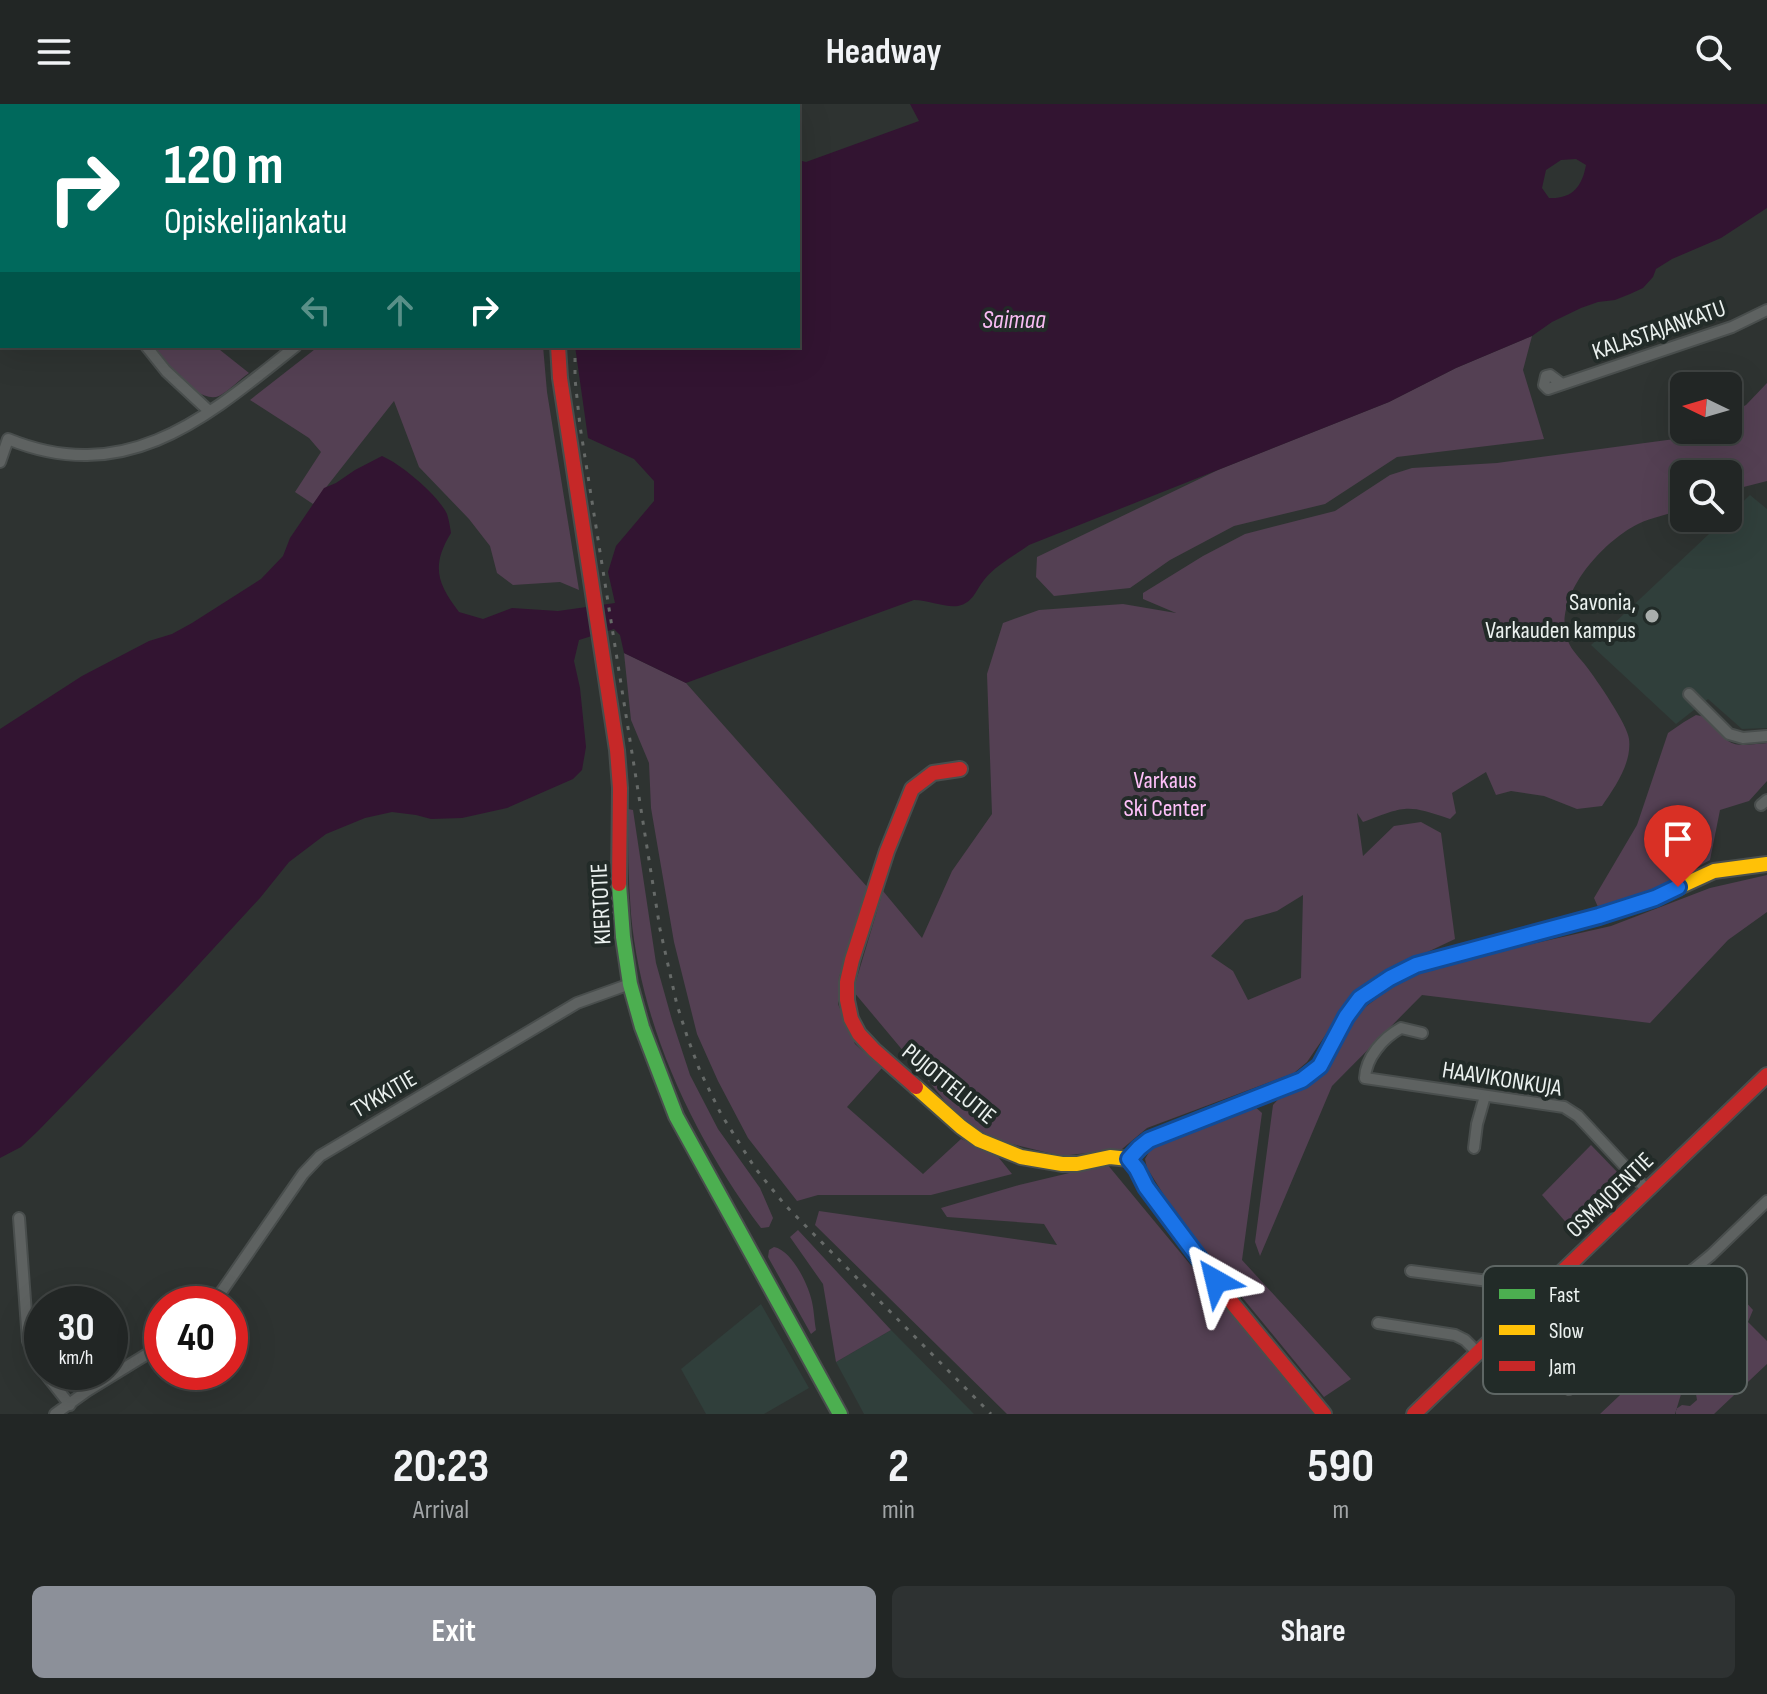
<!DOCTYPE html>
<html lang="en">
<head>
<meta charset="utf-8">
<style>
	body { margin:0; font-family:"Sofia Sans Condensed",sans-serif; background:#2e3232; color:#f1f3f6; height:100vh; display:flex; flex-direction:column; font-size:30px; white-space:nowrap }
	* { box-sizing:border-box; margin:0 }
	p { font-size:26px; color:#a2a5a7 }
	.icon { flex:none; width:44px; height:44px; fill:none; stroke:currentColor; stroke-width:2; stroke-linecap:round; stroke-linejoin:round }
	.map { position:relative; height:1310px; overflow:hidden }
	.drawer { display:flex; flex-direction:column; background:#222625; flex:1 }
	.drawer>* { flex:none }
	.top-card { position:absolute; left:0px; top:0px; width:800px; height:244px; box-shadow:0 8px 32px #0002,0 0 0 2px #3f4342; background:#00695c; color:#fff; overflow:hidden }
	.needle { width:52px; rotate:275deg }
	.controls { position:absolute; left:1670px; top:268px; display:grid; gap:16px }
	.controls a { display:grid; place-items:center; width:72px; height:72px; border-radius:12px; background:#222625; box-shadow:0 8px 32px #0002,0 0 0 2px #3f4342; font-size:40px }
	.speed { position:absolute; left:24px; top:1182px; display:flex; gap:16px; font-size:40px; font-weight:700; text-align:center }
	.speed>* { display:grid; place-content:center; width:104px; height:104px; border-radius:50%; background:#222625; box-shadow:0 8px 32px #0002,0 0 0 2px #3f4342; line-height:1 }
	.speed small { font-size:20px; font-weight:400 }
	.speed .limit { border:12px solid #d22; background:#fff; color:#111 }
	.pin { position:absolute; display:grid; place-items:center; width:68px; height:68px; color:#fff; margin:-82px -34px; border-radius:50% 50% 50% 0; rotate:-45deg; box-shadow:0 0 8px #0007 }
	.pin .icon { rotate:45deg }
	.me { position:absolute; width:88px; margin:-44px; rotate:323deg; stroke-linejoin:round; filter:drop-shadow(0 0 6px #0008) }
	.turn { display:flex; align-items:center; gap:28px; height:168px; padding:0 32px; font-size:36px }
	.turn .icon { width:104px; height:104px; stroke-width:2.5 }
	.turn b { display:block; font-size:56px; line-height:68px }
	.lanes { display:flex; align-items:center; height:76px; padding:0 32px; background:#0003; justify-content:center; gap:40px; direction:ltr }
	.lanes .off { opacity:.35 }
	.eta { display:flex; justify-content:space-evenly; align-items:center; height:136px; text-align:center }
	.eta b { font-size:48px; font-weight:700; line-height:56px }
	.action { display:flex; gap:16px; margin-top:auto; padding:16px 32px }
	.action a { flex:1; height:92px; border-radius:12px; background:#8c9099; color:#fff; font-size:32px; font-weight:700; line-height:92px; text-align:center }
	.action a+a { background:#2e3232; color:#f1f3f6 }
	header { display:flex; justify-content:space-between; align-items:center; height:104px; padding:0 32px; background:#222625; font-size:36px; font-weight:700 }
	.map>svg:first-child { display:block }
	.built { fill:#303f3b }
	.green { fill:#544053; fill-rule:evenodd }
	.water { fill:#321431; fill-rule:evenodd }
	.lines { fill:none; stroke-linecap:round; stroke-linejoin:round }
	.street-casing { stroke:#494e4d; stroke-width:14 }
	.fast-casing { stroke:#494e4d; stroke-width:18 }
	.slow-casing { stroke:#494e4d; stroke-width:18 }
	.jam-casing { stroke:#494e4d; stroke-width:18 }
	.street { stroke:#5e6261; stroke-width:10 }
	.fast { stroke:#4caf50; stroke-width:14 }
	.slow { stroke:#ffc107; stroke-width:14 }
	.jam { stroke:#c62828; stroke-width:14 }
	.rail { stroke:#666a68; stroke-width:3; stroke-dasharray:4 8; stroke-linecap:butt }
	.route-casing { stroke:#114b97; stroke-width:20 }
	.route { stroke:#1a73e8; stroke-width:14 }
	.poi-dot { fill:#a9aeac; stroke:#222b28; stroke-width:3 }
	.labels { text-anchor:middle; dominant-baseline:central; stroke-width:8; stroke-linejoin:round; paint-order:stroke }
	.street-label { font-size:24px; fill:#ebf1ef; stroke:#222b28 }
	.poi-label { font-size:24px; fill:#ebf1ef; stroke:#222b28; text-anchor:end }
	.park-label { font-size:24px; fill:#fec0f9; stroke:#222b28 }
	.water-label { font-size:26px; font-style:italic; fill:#f8bbf3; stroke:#222b28 }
	.key { fill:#222b28; stroke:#5e6664; stroke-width:2 }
	.key-label { font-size:22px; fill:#ebf1ef }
</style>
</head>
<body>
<header><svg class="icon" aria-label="menu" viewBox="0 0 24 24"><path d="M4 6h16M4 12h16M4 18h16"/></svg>Headway<svg class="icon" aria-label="search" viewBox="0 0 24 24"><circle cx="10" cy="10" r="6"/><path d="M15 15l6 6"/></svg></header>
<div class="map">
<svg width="1767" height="1310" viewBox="0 0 1767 1310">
	<rect width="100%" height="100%" fill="#2e3331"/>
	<g class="built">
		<polygon points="1750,391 1767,405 1767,624 1742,625 1708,595 1676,620 1591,541 1726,414 1728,414 1728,412"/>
		<polygon points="761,1200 809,1284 764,1310 706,1310 681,1265"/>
		<polygon points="891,1226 974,1310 864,1310 836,1258"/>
	</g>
	<g class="green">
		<polygon points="1532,232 1523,266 1544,335 1397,353 1325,400 1234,422 1170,456 1130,484 1054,492 1036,473 1037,453 1218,366 1389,298 1456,264"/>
		<path d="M151,242H215L249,269C239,276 229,287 219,292C198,301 163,257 151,242Z"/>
		<polygon points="319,242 543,242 547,288 579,486 560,478 513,481 497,469 490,442 469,415 419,363 394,297 313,400 295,388 321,348 309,334 250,296"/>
		<path d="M1767,279V377L1728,387V370H1684V404C1669,411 1652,413 1638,420C1602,438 1551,494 1568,537C1571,546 1581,555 1586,562C1596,575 1628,621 1629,635C1632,659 1615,683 1602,702L1577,705L1544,692L1511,687L1496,691L1486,668L1452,689L1456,709L1450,715C1406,700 1406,702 1363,718L1357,709L1363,752L1394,722L1421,718L1441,729L1455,835L1402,860L1357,885L1307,958L1294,969L1147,1024L1122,1045L1061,1052L995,1036L956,1010L853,887L883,787L922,834L952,767L992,710L987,570L1003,519L1039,506L1123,500L1176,509L1143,495V489L1203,452L1245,430L1335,407L1390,371L1412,364L1497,359L1682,334L1696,326H1728V310L1746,301ZM1303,791L1301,874L1248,896L1233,867L1211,852L1245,816L1277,807Z"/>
		<polygon points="624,549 686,579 869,785 839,873 838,900 855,940 882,964 847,1003 923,1070 961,1035 995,1049 1012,1070 931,1091 818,1091 797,1097 748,1034 718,977 697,930 674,838 651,704 649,659 631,616"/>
		<path d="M1696,611L1706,613C1731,643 1728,643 1767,639V677L1749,697L1720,706L1710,756C1683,771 1628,808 1598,803L1594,794L1637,721L1668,629L1684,618Z"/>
		<path d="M628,705L633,706L656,859L672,916L690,971L718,1025L760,1084L773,1114L769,1123L761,1124C694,1034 641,923 631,810C628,775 628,740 628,705Z"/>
		<polygon points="1767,771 1767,808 1728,836 1650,919 1422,891 1332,982 1260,1152 1255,1138 1273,1001 1282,991 1323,967 1356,910 1397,879 1421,865 1611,822 1710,784"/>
		<polygon points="1253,1001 1262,1009 1242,1156 1351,1275 1324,1293 1182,1120 1147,1064 1145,1055 1149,1048 1157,1041"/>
		<polygon points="1591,1041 1620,1071 1622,1091 1578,1132 1542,1091"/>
		<polygon points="1107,1060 1314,1310 1007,1310 815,1121 819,1107 1057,1141 1044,1120 947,1113 941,1104 1019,1081"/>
		<polygon points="798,1126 891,1226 836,1258 823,1180 790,1133"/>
		<path d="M774,1143C791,1146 807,1178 811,1194C814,1204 814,1215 816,1226L811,1230L768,1153L769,1146Z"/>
		<polygon points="1733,1184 1753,1206 1748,1218 1767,1237 1767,1260 1714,1310 1676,1310 1676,1305 1682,1301 1690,1302 1697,1296 1696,1290 1704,1270 1701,1264 1682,1287 1675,1310 1600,1310"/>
	</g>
	<path class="water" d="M910,0H1767V104L1721,134L1672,155L1656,165L1653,173L1643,184L1630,190L1615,196L1598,198L1581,204L1552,218L1532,232L1456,264L1389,298L1029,441C1014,452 996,461 984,476C976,486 973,499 958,502C946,504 928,496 914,496L686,579L624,549L620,531L614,525L579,536L574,557L580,584L586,643L582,666L573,675L507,704L462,714L431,715L416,711L392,708L365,714L326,730L289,758L260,794L179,882L38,1027L21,1043L0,1054V625L82,572L149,537L172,530L192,519L261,475L283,452L290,434L324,384L336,379L355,366L382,352C401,360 438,391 447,410C449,416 450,423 451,429C431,462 437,479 459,508L483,515L512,504L558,507L615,499L608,468L616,442L654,397V377L634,355L588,334L575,242H798V56L806,58L919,17ZM1576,55L1586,61C1582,83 1572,95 1549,94L1542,84L1546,66L1561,56Z"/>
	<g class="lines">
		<g class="street-casing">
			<g id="street">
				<polyline points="70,2 76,0"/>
				<polyline points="0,13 2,13"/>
				<polyline points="0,63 2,68"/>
				<polyline points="146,242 166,267 209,307"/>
				<polyline points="1562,280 1550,271 1546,272 1544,281 1548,285 1732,223 1767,206"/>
				<path d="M0,358L8,335C128,384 208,312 296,242"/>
				<polyline points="1689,590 1729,630 1743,634 1767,632"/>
				<polyline points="1761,701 1767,696"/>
				<path d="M1422,929L1401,924C1383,934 1366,953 1365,974L1564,1003L1578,1012L1647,1086"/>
				<polyline points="1474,1044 1477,1020 1485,992"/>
				<polyline points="19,1114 28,1237 36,1257 42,1266"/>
				<polyline points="1411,1167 1504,1179 1515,1182 1531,1198"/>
				<polyline points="213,1200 303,1070 320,1052 577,899 630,880"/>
				<polyline points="1378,1219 1455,1231 1465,1236 1478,1249"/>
				<polyline points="1520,1254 1541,1270 1569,1285 1585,1274 1661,1192 1711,1151 1767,1097"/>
				<polyline points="44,1268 70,1301"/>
				<polyline points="55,1310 87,1287 162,1241"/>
			</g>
		</g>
		<g class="fast-casing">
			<g id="fast">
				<polyline points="605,2 606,0"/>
				<polyline points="619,780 623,833 630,880 642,923 676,1012 840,1310"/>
			</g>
		</g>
		<g class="slow-casing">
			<g id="slow">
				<polyline points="1368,889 1390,874 1416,861 1599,812 1655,794 1714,767 1767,760"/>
				<polyline points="916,983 961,1023 979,1036 1021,1053 1062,1060 1077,1060 1110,1053 1129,1055 1137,1065 1146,1083 1178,1126"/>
			</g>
		</g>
		<g class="jam-casing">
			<g id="jam">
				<polyline points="558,242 560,274 617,646 620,684 619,780"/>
				<polyline points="916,983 874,946 859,930 851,915 847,896 847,878 852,856 887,747 912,685 933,669 960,665"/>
				<path d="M1129,1055L1149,1036L1302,976C1309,971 1317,966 1322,959C1337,936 1344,905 1368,889"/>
				<polyline points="1178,1126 1234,1201 1324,1310"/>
				<polyline points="1414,1310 1767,971"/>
			</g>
		</g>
		<use href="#street" class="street"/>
		<use href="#fast" class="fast"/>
		<use href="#slow" class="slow"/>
		<use href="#jam" class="jam"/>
		<g class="rail">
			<polyline points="633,2 634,0"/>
			<polyline points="575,242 575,275 580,322 660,825 677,901 688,935 700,967 721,1010 755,1064 785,1101 991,1310"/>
		</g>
	</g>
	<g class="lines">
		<g class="route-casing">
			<polyline id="route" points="1216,1177 1146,1083 1137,1065 1129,1055 1139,1044 1149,1036 1302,976 1320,962 1346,913 1360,894 1390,874 1416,861 1599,812 1655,794 1678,783"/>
		</g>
		<use href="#route" class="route"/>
	</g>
	<circle class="poi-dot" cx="1652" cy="512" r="8"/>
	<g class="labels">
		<g class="street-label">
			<text transform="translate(1659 226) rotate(-19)">KALASTAJANKATU</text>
			<text transform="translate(601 800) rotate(-93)">KIERTOTIE</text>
			<text transform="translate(1502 975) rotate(9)">HAAVIKONKUJA</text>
			<text transform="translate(949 980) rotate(39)">PUJOTTELUTIE</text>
			<text transform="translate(384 990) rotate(-30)">TYKKITIE</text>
			<text transform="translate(1610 1091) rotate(-44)">OSMAJOENTIE</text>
		</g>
		<g class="poi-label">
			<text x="1636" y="498">Savonia,<tspan x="1636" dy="28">Varkauden kampus</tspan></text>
		</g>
		<g class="park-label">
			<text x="1165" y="676">Varkaus<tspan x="1165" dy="28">Ski Center</tspan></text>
		</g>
		<g class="water-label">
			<text x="1014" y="216">Saimaa</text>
		</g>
	</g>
	<rect x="1483" y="1162" width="264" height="128" rx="12" class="key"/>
	<rect x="1499" y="1185" width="36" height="10" fill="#4caf50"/>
	<rect x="1499" y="1221" width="36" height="10" fill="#ffc107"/>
	<rect x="1499" y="1257" width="36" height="10" fill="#c62828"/>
	<g class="key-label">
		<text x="1549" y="1198">Fast</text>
		<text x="1549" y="1234">Slow</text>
		<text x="1549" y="1270">Jam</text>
	</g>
</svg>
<div class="controls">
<a><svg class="needle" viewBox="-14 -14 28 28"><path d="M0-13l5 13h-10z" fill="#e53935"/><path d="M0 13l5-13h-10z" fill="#a2a5a7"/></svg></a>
<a><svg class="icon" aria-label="search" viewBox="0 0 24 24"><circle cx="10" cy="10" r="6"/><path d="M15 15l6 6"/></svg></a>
</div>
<div class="speed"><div>30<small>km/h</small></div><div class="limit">40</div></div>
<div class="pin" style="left:1678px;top:783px;background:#d93025"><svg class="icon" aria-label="arrive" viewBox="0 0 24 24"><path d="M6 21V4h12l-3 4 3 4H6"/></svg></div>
<svg class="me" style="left:1216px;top:1177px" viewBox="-20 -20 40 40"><path d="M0-17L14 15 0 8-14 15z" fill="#1a73e8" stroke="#fff" stroke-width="4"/></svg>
<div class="top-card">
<div class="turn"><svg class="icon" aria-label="right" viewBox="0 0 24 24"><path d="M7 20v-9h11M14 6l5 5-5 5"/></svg><div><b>120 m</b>Opiskelijankatu</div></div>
<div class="lanes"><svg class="icon off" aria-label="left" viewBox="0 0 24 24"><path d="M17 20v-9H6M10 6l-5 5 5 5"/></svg><svg class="icon off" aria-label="ahead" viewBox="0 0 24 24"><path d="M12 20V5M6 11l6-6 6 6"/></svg><svg class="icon" aria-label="right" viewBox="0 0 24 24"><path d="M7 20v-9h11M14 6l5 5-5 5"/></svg></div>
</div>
</div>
<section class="drawer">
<div class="eta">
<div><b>20:23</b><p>Arrival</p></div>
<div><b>2</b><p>min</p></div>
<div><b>590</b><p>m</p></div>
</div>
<div class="action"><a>Exit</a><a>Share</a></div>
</section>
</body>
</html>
